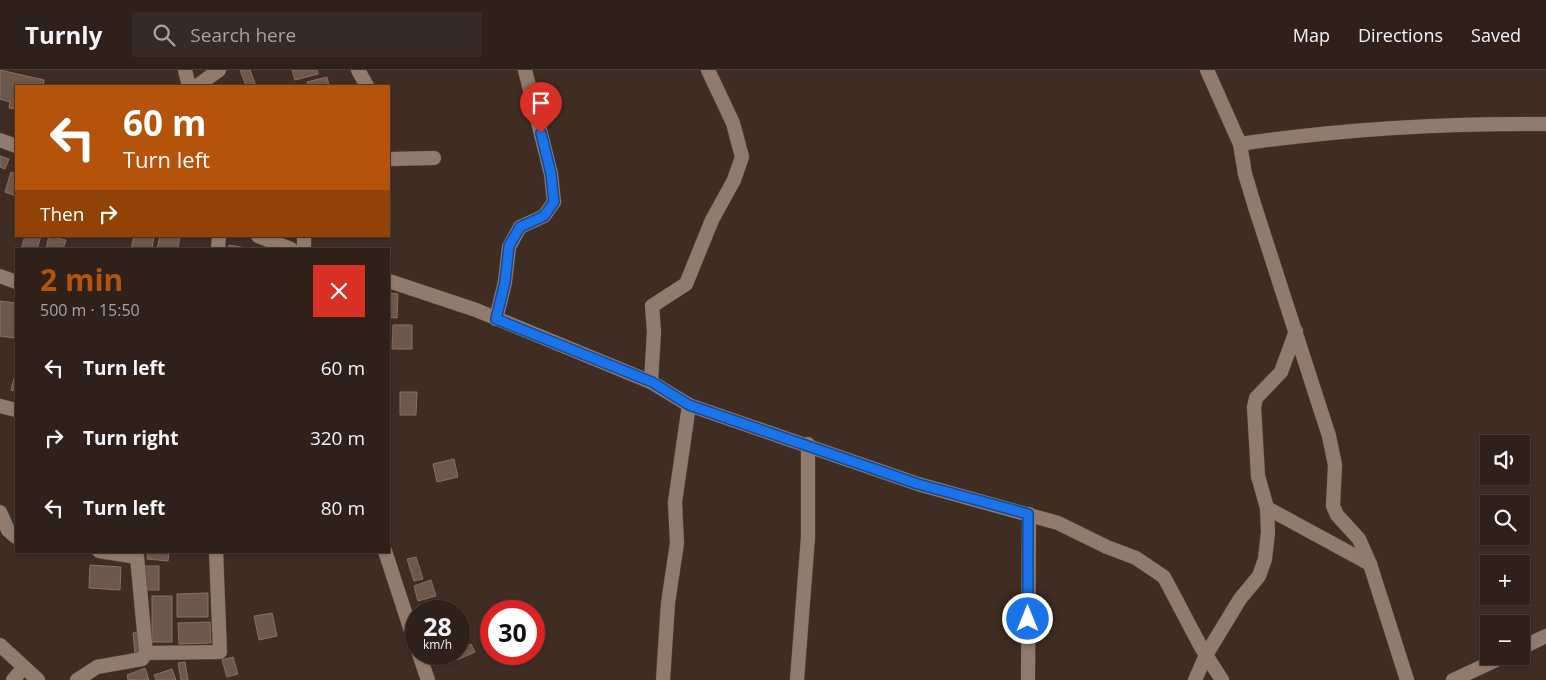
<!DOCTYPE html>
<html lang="en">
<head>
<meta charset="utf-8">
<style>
	body { margin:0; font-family:"Open Sans",sans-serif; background:#372923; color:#f1f3f6; height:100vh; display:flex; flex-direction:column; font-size:19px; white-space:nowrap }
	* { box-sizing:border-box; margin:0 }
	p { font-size:16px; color:#a7a3a2 }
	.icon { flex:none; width:28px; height:28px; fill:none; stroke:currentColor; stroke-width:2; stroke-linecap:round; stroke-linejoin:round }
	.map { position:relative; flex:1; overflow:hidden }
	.panel { position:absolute; left:15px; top:178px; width:375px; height:305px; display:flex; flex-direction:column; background:#2f211a; border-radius:0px; box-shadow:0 1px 4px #0004,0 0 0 1px #4a3e39 }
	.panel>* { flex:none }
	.top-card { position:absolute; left:15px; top:15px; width:375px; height:152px; border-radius:0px; box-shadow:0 1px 4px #0004,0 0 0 1px #4a3e39; background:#b45309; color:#fff; overflow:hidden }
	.buttons { position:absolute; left:1480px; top:365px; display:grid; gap:10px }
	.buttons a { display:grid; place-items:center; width:50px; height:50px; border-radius:0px; background:#2f211a; box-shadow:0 1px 4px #0004,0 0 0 1px #4a3e39; font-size:25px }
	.speed { position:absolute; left:405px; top:530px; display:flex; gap:10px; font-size:25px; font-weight:700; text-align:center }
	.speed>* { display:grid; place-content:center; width:65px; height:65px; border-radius:50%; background:#2f211a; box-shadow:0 1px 4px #0004,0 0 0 1px #4a3e39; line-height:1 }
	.speed small { font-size:12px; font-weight:400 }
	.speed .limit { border:8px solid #d22; background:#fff; color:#111 }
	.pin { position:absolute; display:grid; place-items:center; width:42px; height:42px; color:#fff; margin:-51px -21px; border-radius:50% 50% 50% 0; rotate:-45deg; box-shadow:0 0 5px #0007 }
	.pin .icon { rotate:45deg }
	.me { position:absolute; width:55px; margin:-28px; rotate:0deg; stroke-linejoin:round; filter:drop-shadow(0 0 4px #0008) }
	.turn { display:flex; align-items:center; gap:18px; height:105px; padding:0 25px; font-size:22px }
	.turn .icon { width:65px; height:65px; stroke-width:2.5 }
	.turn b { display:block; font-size:35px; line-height:42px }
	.then { display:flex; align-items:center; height:48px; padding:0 25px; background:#0003; gap:10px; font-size:19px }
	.round { display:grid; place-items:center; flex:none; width:52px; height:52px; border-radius:0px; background:#372923 }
	.overview { display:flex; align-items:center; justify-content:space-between; height:85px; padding:0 25px }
	h1 { font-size:30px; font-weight:700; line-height:38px; color:#b45309 }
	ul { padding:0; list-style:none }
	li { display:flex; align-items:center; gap:15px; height:70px; padding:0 25px }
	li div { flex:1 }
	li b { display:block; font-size:19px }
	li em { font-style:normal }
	header { display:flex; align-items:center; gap:30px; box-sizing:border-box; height:70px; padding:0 25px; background:#2f211a; border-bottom:1px solid #4a3e39 }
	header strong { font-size:24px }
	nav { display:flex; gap:28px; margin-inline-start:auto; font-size:18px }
	.search { width:350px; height:45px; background:#372923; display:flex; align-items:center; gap:12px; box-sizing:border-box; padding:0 18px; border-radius:0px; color:#a7a3a2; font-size:19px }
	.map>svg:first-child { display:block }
	.building { fill:#6e584d; stroke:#877165 }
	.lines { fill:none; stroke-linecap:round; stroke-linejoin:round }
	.minor-casing { stroke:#58483f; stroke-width:15 }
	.minor { stroke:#917b6f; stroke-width:14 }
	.route-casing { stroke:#114b97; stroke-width:12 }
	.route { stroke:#1a73e8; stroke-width:9 }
</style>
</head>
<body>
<header>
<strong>Turnly</strong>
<div class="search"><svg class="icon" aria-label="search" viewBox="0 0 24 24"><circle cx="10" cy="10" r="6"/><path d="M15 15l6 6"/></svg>Search here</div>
<nav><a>Map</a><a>Directions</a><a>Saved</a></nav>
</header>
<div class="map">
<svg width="1546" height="610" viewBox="0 0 1546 610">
	<rect width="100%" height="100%" fill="#3f2c22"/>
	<g class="building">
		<polygon points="0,0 44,10 43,16 16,16 16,39 9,38 10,32 0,29"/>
		<polygon points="240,0 250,0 256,16 246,16"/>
		<polygon points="292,0 317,0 318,4 295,10"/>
		<polygon points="327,7 329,16 308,16 307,12"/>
		<polygon points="0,86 9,89 5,99 0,97"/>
		<polygon points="11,102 16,104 16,126 5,122"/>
		<polygon points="25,166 41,166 37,179 21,179"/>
		<polygon points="49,166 66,170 63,179 46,179"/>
		<polygon points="134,166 154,166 152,179 131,179"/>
		<polygon points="160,166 180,166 178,179 157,179"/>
		<polygon points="229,175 246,178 246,179 228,179"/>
		<polygon points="390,223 398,224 397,248 389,247"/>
		<polygon points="0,231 16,233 14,268 0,266"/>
		<polygon points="393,255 412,255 412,279 392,279"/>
		<polygon points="16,301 16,321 11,320"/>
		<polygon points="400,322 417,322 416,345 400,345"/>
		<polygon points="454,389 458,407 437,412 433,394"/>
		<polygon points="148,481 169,481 168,491 147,489"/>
		<polygon points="416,487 423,509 414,511 407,489"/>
		<polygon points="90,495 121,497 120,520 89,518"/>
		<rect x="145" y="496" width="14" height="24"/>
		<polygon points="431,510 436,526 418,531 414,516"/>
		<polygon points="208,523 208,547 177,547 177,524"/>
		<rect x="152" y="526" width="20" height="46"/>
		<polygon points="272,543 277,566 259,570 254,546"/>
		<polygon points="210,552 211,573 179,574 178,553"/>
		<polygon points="140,562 143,583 135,584 133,563"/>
		<polygon points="471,574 475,582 457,590 454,584 459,584 459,581"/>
		<polygon points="233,587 238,604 227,607 222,590"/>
		<polygon points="185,592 188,610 181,610 178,593"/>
		<polygon points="145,598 149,610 128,610 127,605"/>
		<polygon points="172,599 176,610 156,610 154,605"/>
	</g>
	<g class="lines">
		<g class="minor-casing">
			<g id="minor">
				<polyline points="185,0 189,16"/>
				<polyline points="358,0 367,16"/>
				<polyline points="1207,0 1240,74 1245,104 1255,137 1329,366 1335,395 1333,436 1337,445 1359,469 1370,494 1407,610"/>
				<polyline points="197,16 219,0"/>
				<polyline points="0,70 16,76"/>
				<path d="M1240,74C1341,59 1444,53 1546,54"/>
				<polyline points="389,89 434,88"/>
				<polyline points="258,166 291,179"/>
				<polyline points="218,179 219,166"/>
				<polyline points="304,179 304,166"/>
				<polyline points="0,206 16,212"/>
				<polyline points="389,211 476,240 651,312 689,335 918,414 1058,453 1107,477 1136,488 1164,507 1201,577 1222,610"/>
				<polyline points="496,249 505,212 509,177 520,157 544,146 554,132 551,104 525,0"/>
				<polyline points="651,312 654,261 652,236 686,214 712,150 734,110 742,87 733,53 708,0"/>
				<polyline points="0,336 16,340"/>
				<polyline points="1267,438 1370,494"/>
				<polyline points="0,442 8,460 16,467"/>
				<polyline points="99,481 137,487 146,583"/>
				<polyline points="385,481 416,576"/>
				<polyline points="0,575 38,610"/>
				<polyline points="1521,578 1546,566"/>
				<polyline points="419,584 428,610"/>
				<polyline points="13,610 24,597"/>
				<polyline points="77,610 97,597 142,589 146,583 220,582 216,481"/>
				<polyline points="663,610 668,533 677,473 675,432 689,335"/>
				<polyline points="797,610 808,467 808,374"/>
				<polyline points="1028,610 1029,444"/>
				<polyline points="1195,610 1206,585 1240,529 1259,506 1265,489 1268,462 1267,438 1258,406 1254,337 1256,328 1281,302 1296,261"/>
				<polyline points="1453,610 1505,586"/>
			</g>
		</g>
		<use href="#minor" class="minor"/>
	</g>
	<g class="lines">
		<g class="route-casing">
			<polyline id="route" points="541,63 551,104 554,132 544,146 520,157 509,176 505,212 496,249 652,312 689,335 918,414 1028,444 1028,549"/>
		</g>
		<use href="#route" class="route"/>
	</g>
</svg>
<div class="buttons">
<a><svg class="icon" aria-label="sound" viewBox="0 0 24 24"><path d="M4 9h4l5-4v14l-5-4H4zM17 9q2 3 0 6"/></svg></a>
<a><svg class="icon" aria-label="search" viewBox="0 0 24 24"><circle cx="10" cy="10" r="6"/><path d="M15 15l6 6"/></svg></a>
<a>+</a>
<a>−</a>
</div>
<div class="speed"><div>28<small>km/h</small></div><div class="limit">30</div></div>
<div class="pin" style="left:541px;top:63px;background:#d93025"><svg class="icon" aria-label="arrive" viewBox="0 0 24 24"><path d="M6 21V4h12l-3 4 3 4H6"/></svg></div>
<svg class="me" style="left:1028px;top:549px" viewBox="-20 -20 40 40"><circle r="17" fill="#1a73e8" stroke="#fff" stroke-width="3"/><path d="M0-11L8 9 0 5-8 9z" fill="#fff"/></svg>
<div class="top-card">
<div class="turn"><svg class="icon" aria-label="left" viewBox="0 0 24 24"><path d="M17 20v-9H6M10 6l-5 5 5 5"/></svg><div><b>60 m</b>Turn left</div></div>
<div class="then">Then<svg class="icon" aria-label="right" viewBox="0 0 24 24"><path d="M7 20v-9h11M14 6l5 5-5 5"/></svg></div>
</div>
<section class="panel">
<div class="overview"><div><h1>2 min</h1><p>500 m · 15:50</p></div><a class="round" style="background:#d93025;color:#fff"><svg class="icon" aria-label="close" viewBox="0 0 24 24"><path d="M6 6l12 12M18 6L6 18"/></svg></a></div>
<ul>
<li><svg class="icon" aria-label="left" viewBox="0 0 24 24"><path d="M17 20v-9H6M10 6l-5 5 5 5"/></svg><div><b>Turn left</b></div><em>60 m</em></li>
<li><svg class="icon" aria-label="right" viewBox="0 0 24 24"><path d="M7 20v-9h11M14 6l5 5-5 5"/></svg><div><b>Turn right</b></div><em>320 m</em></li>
<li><svg class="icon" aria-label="left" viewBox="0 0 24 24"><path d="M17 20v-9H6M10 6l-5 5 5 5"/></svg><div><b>Turn left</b></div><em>80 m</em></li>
</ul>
</section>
</div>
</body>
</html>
